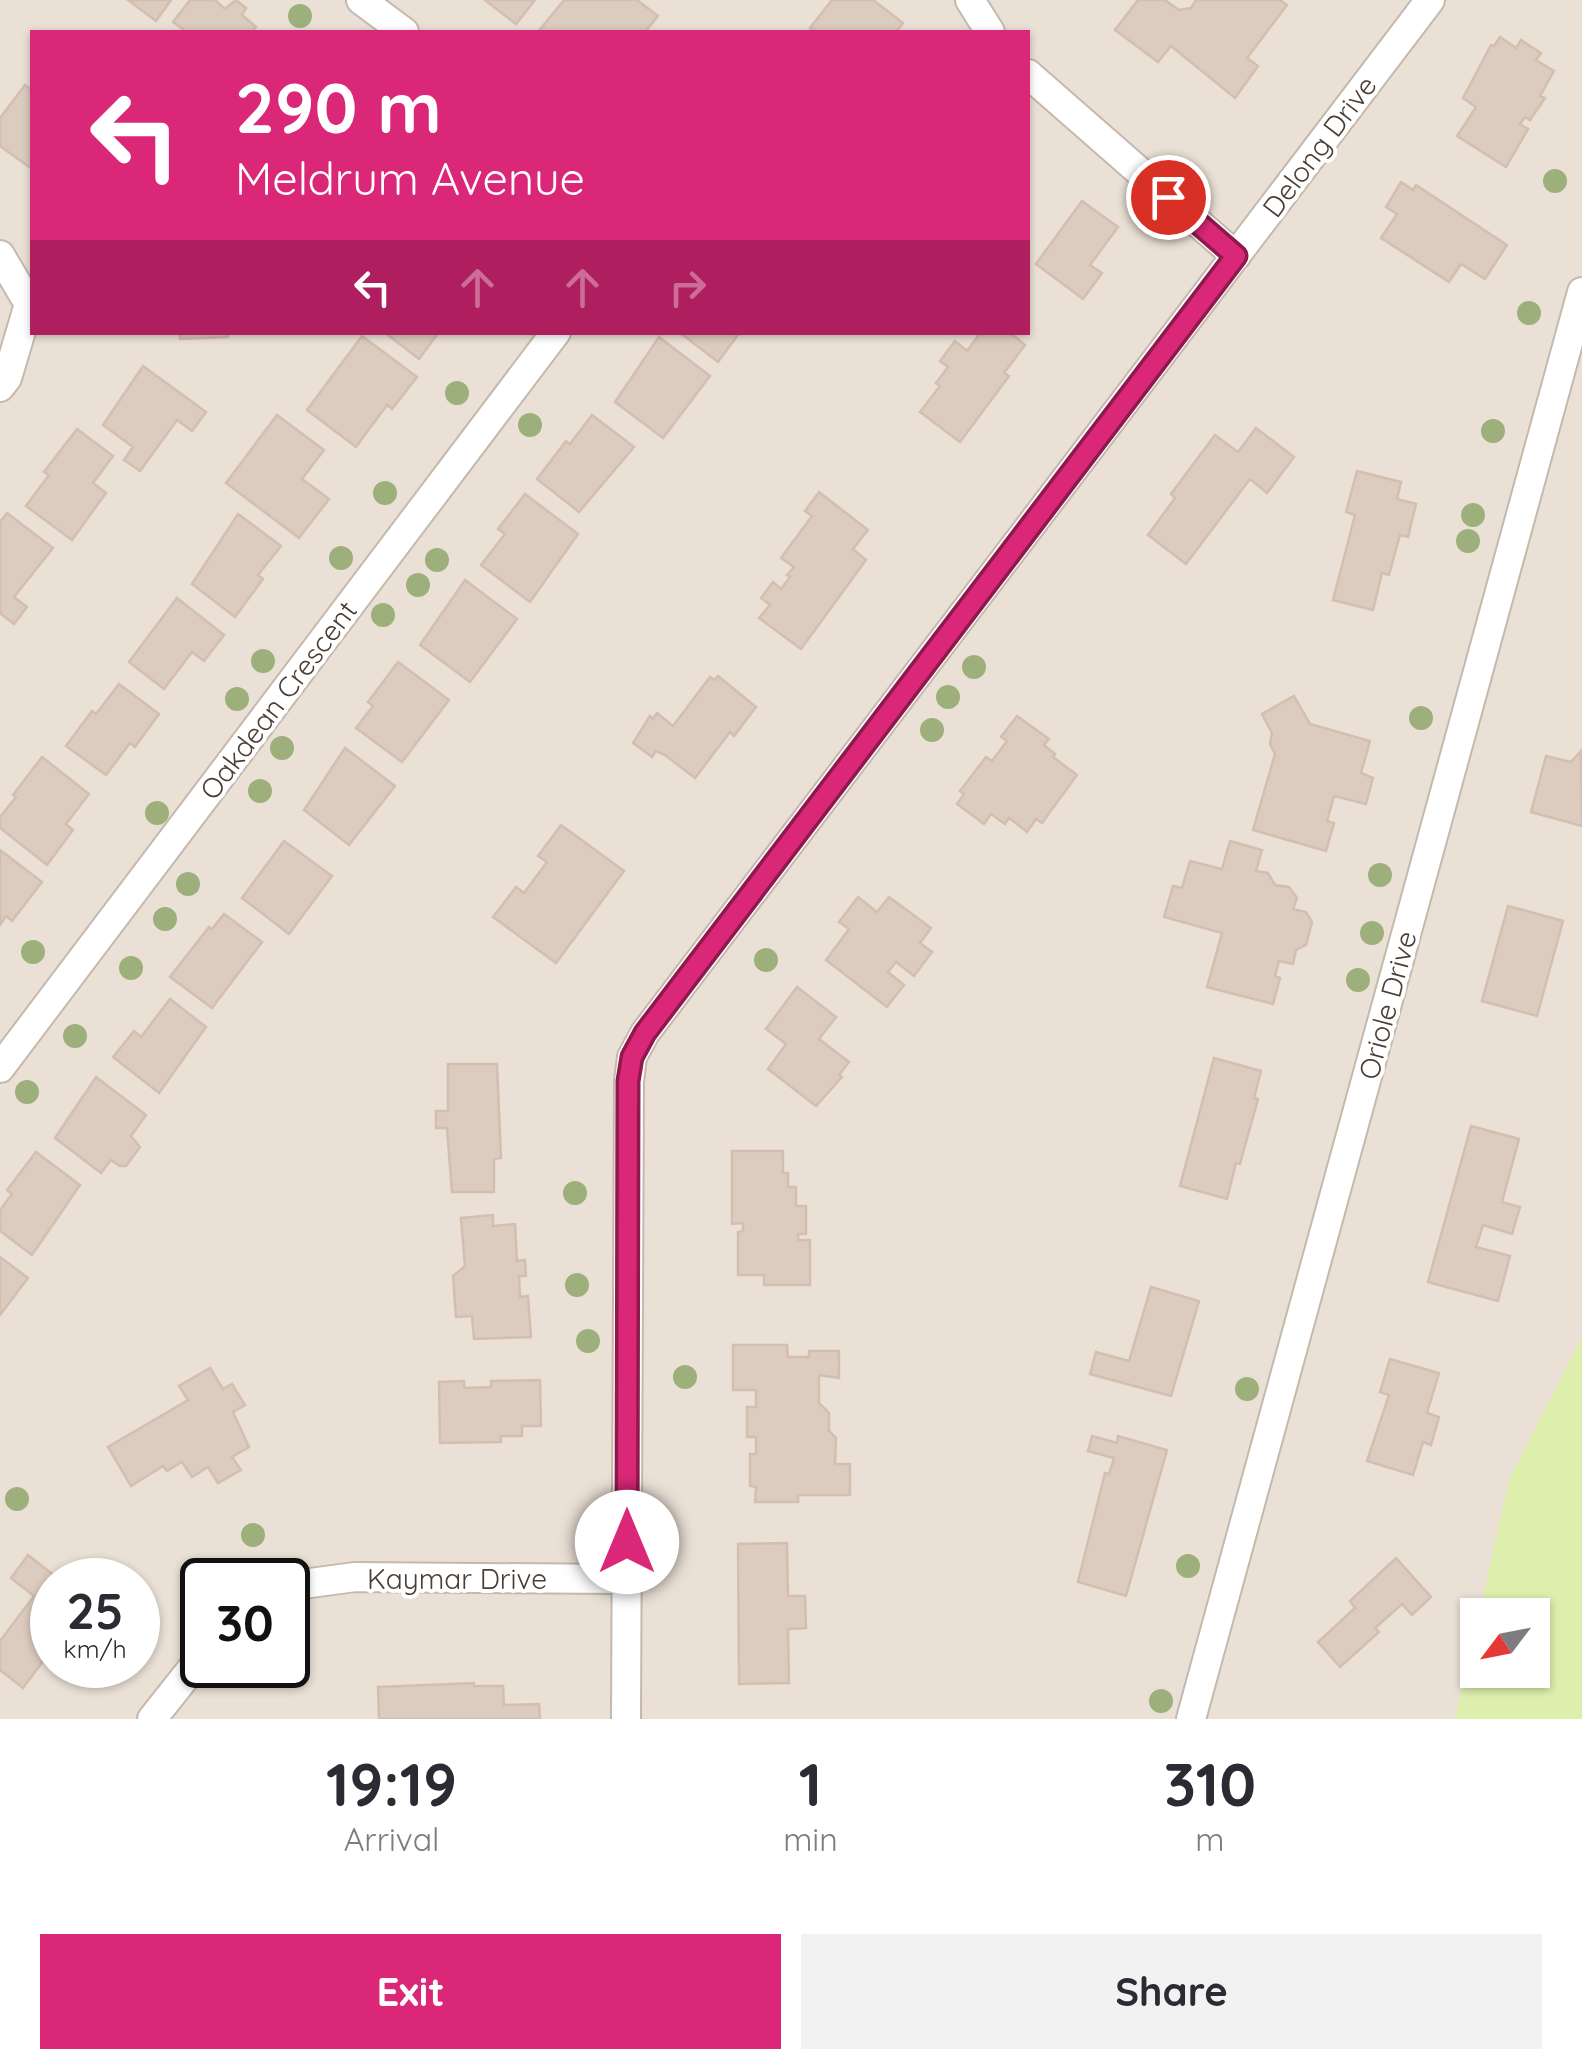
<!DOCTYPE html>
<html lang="en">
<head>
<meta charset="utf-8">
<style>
	body { margin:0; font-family:Quicksand,sans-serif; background:#f2f2f3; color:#2b2b33; height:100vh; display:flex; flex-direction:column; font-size:38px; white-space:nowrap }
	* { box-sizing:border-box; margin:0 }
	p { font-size:32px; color:#7c7c81 }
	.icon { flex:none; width:55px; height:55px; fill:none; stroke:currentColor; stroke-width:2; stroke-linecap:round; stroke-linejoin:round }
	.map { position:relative; height:1719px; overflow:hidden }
	.drawer { display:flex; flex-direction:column; background:#fff; flex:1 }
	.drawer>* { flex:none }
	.hud { position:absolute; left:30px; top:30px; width:1000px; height:305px; border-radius:0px; box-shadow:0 2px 8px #0004; background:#db2777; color:#fff; overflow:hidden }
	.needle { width:65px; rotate:238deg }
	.fabs { position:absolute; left:1460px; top:1598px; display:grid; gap:20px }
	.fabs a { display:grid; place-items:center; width:90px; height:90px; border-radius:0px; background:#fff; box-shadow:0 2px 8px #0004; font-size:50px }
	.speed { position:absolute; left:30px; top:1558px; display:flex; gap:20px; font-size:50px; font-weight:700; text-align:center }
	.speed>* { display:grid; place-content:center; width:130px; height:130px; border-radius:50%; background:#fff; box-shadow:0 2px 8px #0004; line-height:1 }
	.speed small { font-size:25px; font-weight:400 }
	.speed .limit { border:5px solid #111; border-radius:15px; background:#fff; color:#111 }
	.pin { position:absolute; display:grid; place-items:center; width:85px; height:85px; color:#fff; margin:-42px; border:5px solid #fff; border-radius:50%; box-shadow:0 2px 10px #0007 }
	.me { position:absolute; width:110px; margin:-55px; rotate:0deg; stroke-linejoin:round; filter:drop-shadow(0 0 8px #0008) }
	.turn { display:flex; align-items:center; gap:35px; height:210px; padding:0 40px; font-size:45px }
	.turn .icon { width:130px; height:130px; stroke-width:2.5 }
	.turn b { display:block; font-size:70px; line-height:85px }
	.lanes { display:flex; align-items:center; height:95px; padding:0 40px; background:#0003; justify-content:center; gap:50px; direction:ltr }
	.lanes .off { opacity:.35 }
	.eta { display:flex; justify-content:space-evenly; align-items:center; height:170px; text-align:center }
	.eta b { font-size:60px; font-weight:700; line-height:70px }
	.cta { display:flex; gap:20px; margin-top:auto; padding:20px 40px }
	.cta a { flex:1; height:115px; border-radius:0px; background:#db2777; color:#fff; font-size:40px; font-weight:700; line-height:115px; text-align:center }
	.cta a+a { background:#f2f2f3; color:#2b2b33 }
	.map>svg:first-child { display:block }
	.residential { fill:#eae0d6; fill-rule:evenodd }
	.green { fill:#ddeead }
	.building { fill:#dccbbf; stroke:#d4beaf; stroke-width:2.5 }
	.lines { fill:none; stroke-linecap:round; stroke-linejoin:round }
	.street-casing { stroke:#c5b8ac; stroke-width:32 }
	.street { stroke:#fff; stroke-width:28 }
	.tree { fill:#9db07b }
	.route-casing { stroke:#8e194d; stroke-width:25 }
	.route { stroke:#db2777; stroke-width:18 }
	.labels { text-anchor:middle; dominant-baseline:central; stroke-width:8; stroke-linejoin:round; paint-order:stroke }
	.street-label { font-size:28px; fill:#4a3e36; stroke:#fff }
</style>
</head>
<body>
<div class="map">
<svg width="1582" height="1719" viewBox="0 0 1582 1719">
	<rect width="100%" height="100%" fill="#f6efe8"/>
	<path class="residential" d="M0,0H1582V1719H0ZM32,32H1028V332H32ZM52,1580H138V1665H52ZM202,1580H288V1665H202ZM1478,1615H1532V1670H1478Z"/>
	<polygon class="green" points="1582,1337 1582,1719 1455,1719 1477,1620 1478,1670 1532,1670 1532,1615 1479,1615 1509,1480"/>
	<g class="building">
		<polygon points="128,0 171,0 156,21"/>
		<polygon points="190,0 215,0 225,9 236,0 246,8 242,15 256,27 252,32 187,32 173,22"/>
		<polygon points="485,0 535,0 516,24"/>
		<polygon points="564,0 637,0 658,16 645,32 538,32"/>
		<polygon points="832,0 873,0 903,23 896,32 816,32 810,28"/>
		<polygon points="1138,0 1165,0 1179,10 1191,8 1196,0 1280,0 1287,5 1247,58 1258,66 1235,98 1171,46 1158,62 1115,30"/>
		<polygon points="1500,37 1516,48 1521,40 1541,53 1536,60 1554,71 1540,96 1545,98 1530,120 1525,117 1520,124 1528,129 1506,167 1457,136 1476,107 1463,98 1491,45 1494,46"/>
		<polygon points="25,85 32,90 32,169 0,146 0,118"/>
		<polygon points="1401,182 1413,190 1416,185 1507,245 1485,279 1461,264 1449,282 1381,238 1397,214 1386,207"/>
		<polygon points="1082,201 1118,227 1090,265 1102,273 1083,299 1036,264"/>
		<polygon points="179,332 228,332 228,337 180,339"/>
		<polygon points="384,332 439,332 419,359"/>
		<polygon points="679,332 740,332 718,362"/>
		<polygon points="981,332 1009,332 1025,345 1004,373 1009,376 960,442 920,412 940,386 936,383 948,367 940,361 955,341 967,351"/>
		<polygon points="362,336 417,377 392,409 387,405 356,447 307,410"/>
		<polygon points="659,337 710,376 663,438 615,402"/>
		<polygon points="143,366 206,412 192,431 177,420 140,471 124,460 133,447 103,425"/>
		<polygon points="277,415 324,450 302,479 329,499 299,538 226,483"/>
		<polygon points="592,415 634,447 579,512 537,479 566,441 570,444"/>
		<polygon points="1256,428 1294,457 1267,493 1250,479 1186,564 1148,535 1175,498 1171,494 1215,435 1238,452"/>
		<polygon points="77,429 113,456 93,483 106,493 72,540 26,506 49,475 44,472"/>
		<polygon points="1357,471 1401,482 1397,499 1416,504 1408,537 1400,535 1389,575 1382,573 1373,610 1333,600 1355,515 1346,512"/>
		<polygon points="819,492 868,530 853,549 866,560 801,649 759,618 770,605 761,598 773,582 781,589 790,577 787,575 794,567 781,558 812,516 805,511"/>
		<polygon points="525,494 578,534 530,602 481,565 505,534 498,529"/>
		<polygon points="7,513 53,548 14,597 27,607 14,624 1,614 0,609 0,522"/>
		<polygon points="238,514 281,546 258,575 263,579 235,617 192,584"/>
		<polygon points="465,580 517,619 470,682 420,645"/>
		<polygon points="177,598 224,635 204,661 192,652 164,689 129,662"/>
		<polygon points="398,662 449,700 402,762 356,728 373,706 368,702"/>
		<polygon points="718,676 756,707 734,736 730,732 695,778 665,755 656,751 652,757 633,743 650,716 653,719 657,713 673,726 710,677 715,680"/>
		<polygon points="119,684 159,714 135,747 130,743 106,775 66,746 92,711 96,714"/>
		<polygon points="1294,696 1310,724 1370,741 1361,773 1373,778 1366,804 1334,796 1327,821 1334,823 1326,851 1253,830 1275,754 1270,744 1272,733 1262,714"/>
		<polygon points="1017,716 1049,739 1044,745 1055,754 1053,757 1077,775 1042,823 1036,819 1027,832 1009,818 1005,824 991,814 984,824 957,804 964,794 960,791 986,757 992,761 1007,741 1001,737"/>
		<polygon points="345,748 395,786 349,845 304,810"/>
		<polygon points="1581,751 1582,826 1531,812 1546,756 1571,762"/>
		<polygon points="42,757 89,794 66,824 73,830 47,865 0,828 0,817 16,797 13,795"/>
		<polygon points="561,825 624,871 556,963 493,917 516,887 524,893 547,862 538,856"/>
		<polygon points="284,841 332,876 289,934 242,898"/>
		<polygon points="1230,841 1262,850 1256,871 1268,873 1275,885 1289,887 1297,898 1293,909 1306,912 1312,922 1306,945 1296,950 1293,964 1279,961 1275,976 1280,978 1273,1004 1207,987 1222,933 1164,917 1173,886 1182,888 1190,861 1222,869"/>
		<polygon points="0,850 42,882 12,921 6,916 0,925"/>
		<polygon points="858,897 877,912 889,897 931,928 920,943 932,952 914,976 896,962 888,972 904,985 887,1007 826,960 849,929 839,922"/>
		<polygon points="1508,906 1563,921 1537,1016 1482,1001"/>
		<polygon points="224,914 262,942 212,1008 170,977 209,927 212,929"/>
		<polygon points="797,987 836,1017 819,1039 849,1062 839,1075 842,1077 816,1106 768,1069 786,1044 766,1029"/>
		<polygon points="170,999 206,1027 159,1093 113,1057 134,1031 141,1037"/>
		<polygon points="1214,1058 1261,1071 1254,1098 1258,1099 1240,1164 1236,1163 1227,1199 1180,1186"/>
		<polygon points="448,1064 497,1064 501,1158 494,1159 494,1192 452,1192 447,1128 436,1128 436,1111 448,1111"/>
		<polygon points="96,1077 146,1115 131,1136 140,1147 126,1166 120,1166 111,1160 101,1173 55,1138"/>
		<polygon points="1471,1126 1519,1139 1502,1202 1520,1207 1512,1234 1483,1225 1476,1247 1510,1256 1498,1301 1428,1282"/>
		<polygon points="732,1151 783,1151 783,1173 788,1173 788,1187 796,1187 796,1206 806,1206 806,1234 798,1234 798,1240 810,1240 810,1285 764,1285 764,1275 738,1275 738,1232 743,1231 743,1223 732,1224"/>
		<polygon points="36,1152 80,1185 32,1255 0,1231 0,1210 12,1194 7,1190"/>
		<polygon points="493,1215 493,1226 515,1224 517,1261 525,1260 526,1276 519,1276 520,1297 528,1296 531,1337 474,1339 472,1316 456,1317 453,1276 465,1266 461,1218"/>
		<polygon points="0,1257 28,1278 0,1315"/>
		<polygon points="1151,1287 1199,1301 1171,1396 1090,1374 1096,1352 1129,1361"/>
		<polygon points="733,1345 787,1345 788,1357 809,1357 809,1351 839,1351 839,1378 819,1375 819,1403 829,1413 829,1431 836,1438 835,1464 850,1464 850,1495 798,1495 798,1502 755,1502 756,1487 750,1486 750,1454 756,1454 756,1437 747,1437 747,1407 756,1407 756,1390 733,1390"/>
		<polygon points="1390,1359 1439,1373 1427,1413 1439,1417 1431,1445 1423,1442 1413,1475 1367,1461 1389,1395 1380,1392"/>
		<polygon points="210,1368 223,1389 232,1384 245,1405 233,1412 249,1447 232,1457 241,1470 218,1483 208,1467 192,1477 182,1462 167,1471 163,1466 131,1486 108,1447 188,1400 179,1386"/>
		<polygon points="540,1380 541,1426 522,1426 522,1436 501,1436 501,1442 440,1443 439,1382 464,1381 464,1388 491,1387 491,1381"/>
		<polygon points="1092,1436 1117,1443 1118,1436 1167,1450 1126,1596 1078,1582 1105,1473 1109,1474 1114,1458 1088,1451"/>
		<polygon points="787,1543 788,1596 805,1596 806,1628 788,1629 789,1683 739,1684 738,1544"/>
		<polygon points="28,1555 60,1580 52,1580 52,1649 23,1688 0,1670 0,1641 34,1596 11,1578"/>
		<polygon points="1396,1558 1431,1597 1412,1615 1402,1604 1375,1628 1379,1632 1340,1667 1318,1642 1355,1608 1350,1601"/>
		<polygon points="474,1683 474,1686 503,1686 504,1705 539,1704 540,1719 379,1719 378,1687"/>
	</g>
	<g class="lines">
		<g class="street-casing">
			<g id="street">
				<polyline points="361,0 404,32"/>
				<polyline points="970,0 990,32"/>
				<polyline points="1028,74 1236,256"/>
				<polyline points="0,255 29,304 7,378 0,387"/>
				<polyline points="0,1068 556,332"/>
				<polyline points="288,1586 355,1577 627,1579"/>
				<polyline points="152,1719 202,1656"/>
				<polyline points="626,1719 629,1081 632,1057 645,1033 1430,0"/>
				<polyline points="1191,1719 1582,292"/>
			</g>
		</g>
		<use href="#street" class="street"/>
	</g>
	<g class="tree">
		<circle cx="300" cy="16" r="12"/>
		<circle cx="1555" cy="181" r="12"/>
		<circle cx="1529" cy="313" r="12"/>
		<circle cx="457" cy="393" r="12"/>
		<circle cx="530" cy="425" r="12"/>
		<circle cx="1493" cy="431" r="12"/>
		<circle cx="385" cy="493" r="12"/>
		<circle cx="1473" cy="515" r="12"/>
		<circle cx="1468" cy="541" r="12"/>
		<circle cx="341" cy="558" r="12"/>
		<circle cx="437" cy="560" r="12"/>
		<circle cx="418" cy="585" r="12"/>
		<circle cx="383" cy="615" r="12"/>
		<circle cx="263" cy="661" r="12"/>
		<circle cx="974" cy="667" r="12"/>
		<circle cx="948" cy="697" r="12"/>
		<circle cx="237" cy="699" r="12"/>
		<circle cx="1421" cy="718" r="12"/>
		<circle cx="932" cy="730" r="12"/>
		<circle cx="282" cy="748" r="12"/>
		<circle cx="260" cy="791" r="12"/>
		<circle cx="157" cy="813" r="12"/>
		<circle cx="1380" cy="875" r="12"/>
		<circle cx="188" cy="884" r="12"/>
		<circle cx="165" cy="919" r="12"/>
		<circle cx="1372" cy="933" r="12"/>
		<circle cx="33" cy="952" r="12"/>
		<circle cx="766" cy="960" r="12"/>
		<circle cx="131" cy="968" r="12"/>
		<circle cx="1358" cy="980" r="12"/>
		<circle cx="75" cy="1036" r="12"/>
		<circle cx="27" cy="1092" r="12"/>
		<circle cx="575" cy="1193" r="12"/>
		<circle cx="577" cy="1285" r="12"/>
		<circle cx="588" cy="1341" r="12"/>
		<circle cx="685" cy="1377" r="12"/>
		<circle cx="1247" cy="1389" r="12"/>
		<circle cx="17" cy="1499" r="12"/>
		<circle cx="253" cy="1535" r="12"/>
		<circle cx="1188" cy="1566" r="12"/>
		<circle cx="1161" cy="1701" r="12"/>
	</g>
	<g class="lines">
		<g class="route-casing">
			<polyline id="route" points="627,1542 628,1081 632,1057 645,1033 1236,256 1168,197"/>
		</g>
		<use href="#route" class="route"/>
	</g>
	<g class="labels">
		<g class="street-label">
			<text transform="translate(1319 146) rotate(-53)">Delong Drive</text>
			<text transform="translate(278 700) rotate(-53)">Oakdean Crescent</text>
			<text transform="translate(1387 1005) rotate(-75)">Oriole Drive</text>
			<text x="457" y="1578">Kaymar Drive</text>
		</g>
	</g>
</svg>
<div class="fabs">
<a><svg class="needle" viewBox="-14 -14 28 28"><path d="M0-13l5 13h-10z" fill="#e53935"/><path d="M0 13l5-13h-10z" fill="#7c7c81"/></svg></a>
</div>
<div class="speed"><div>25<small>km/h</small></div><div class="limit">30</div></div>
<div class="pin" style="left:1168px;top:197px;background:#d93025"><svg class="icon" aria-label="arrive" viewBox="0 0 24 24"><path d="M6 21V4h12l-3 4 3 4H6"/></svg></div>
<svg class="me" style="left:627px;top:1542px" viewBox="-20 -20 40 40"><circle r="19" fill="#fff"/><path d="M0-13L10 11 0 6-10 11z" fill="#db2777"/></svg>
<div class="hud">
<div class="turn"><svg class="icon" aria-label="left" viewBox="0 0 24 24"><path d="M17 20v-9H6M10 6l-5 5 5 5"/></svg><div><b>290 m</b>Meldrum Avenue</div></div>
<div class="lanes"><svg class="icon" aria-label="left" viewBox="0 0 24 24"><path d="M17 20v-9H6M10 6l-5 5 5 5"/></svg><svg class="icon off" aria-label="ahead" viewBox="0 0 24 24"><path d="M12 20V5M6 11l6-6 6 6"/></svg><svg class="icon off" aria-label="ahead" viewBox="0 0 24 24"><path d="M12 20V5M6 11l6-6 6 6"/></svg><svg class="icon off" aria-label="right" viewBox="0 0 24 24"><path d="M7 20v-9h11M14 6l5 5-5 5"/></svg></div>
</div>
</div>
<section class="drawer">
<div class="eta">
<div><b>19:19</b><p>Arrival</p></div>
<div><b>1</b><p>min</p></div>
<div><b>310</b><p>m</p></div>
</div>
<div class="cta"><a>Exit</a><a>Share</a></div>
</section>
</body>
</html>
